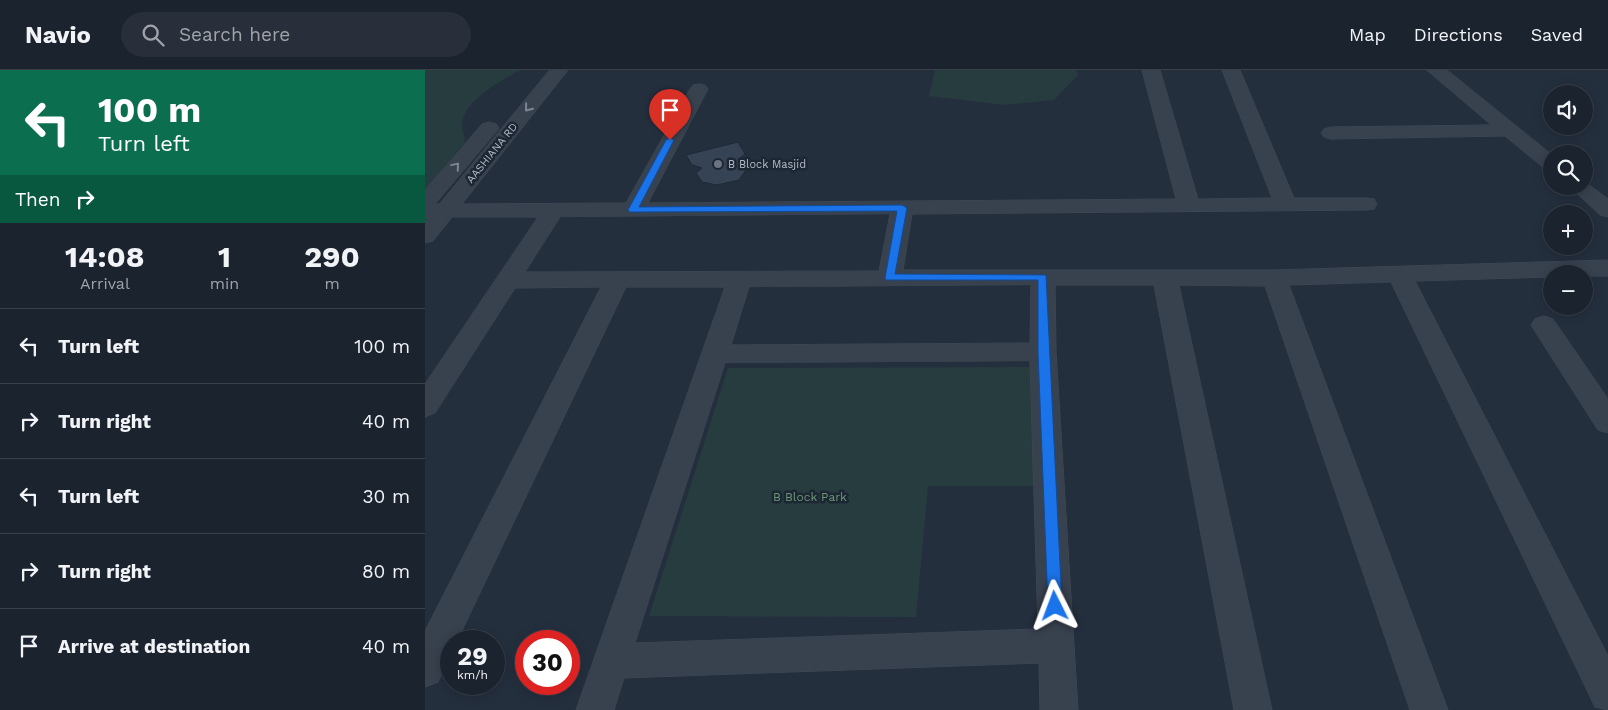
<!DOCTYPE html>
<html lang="en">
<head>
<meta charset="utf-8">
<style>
	body { margin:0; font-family:"Work Sans",sans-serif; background:#282f3a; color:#f1f3f6; height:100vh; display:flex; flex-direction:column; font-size:19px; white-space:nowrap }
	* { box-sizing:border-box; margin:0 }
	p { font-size:16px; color:#a0a4aa }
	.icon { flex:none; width:28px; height:28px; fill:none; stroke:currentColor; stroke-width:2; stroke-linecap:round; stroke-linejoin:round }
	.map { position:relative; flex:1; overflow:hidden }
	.sheet { display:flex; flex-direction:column; background:#1b232e; width:425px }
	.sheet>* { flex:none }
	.guide { background:#0b6e4f; color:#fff; overflow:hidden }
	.tools { position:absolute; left:1118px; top:15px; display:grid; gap:10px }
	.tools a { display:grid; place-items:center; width:50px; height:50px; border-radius:50%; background:#1b232e; box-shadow:0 2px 12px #0003,0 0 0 1px #39404a; font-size:25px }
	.speed { position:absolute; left:15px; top:560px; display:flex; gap:10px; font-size:25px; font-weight:700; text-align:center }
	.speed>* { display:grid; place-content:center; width:65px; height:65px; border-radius:50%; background:#1b232e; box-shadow:0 2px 12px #0003,0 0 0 1px #39404a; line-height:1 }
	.speed small { font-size:12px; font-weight:400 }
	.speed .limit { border:8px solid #d22; background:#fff; color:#111 }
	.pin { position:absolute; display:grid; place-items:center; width:42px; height:42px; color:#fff; margin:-51px -21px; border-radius:50% 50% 50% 0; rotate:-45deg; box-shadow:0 0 5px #0007 }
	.pin .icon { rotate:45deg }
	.me { position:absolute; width:55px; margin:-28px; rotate:357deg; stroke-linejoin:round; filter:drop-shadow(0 0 4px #0008) }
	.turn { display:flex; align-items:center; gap:18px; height:105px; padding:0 15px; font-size:22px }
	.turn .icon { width:65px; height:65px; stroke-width:2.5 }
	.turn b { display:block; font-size:35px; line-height:42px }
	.then { display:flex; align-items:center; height:48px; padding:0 15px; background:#0003; gap:10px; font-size:19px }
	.eta { display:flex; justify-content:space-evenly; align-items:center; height:85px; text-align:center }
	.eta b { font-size:30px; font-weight:700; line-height:35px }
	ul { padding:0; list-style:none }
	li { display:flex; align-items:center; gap:15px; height:75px; padding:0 15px; border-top:1px solid #39404a }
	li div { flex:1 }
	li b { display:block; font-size:19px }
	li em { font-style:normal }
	header { display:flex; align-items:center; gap:30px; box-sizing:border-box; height:70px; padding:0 25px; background:#1b232e; border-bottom:1px solid #39404a }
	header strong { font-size:24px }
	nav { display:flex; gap:28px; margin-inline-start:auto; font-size:18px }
	.search { width:350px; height:45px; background:#282f3a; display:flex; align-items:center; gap:12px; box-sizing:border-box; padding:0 18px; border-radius:28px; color:#a0a4aa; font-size:19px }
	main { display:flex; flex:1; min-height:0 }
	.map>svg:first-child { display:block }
	.green { fill:#263c3f }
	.building { fill:#364354; stroke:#1f2835 }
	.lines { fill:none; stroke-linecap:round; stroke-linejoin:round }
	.minor-casing { stroke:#414a57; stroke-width:1 }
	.minor { fill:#38414e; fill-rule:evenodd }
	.oneway { stroke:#7c8592 }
	.route { fill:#1a73e8; stroke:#114b97 }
	.worship-dot { fill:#6b7280; stroke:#1d2633; stroke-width:2 }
	.labels { text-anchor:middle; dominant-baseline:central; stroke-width:5; stroke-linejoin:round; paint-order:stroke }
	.far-street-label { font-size:11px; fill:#b4bcc9; stroke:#1d2633 }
	.far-poi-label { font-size:11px; fill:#b4bcc9; stroke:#1d2633; text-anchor:start }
	.park-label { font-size:12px; fill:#6b9a76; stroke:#1d2633 }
</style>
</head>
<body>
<header>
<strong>Navio</strong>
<div class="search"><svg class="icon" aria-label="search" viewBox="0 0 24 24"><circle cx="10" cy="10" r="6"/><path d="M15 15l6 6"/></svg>Search here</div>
<nav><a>Map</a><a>Directions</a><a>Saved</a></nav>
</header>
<main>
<section class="sheet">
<div class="guide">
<div class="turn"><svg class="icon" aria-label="left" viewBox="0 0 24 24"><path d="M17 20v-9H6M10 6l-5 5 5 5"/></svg><div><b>100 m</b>Turn left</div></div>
<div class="then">Then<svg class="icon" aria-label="right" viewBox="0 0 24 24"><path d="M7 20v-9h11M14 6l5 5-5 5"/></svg></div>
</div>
<div class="eta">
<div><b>14:08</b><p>Arrival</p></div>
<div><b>1</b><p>min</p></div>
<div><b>290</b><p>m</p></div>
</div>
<ul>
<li><svg class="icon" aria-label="left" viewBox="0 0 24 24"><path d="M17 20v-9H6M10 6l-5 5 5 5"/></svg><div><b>Turn left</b></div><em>100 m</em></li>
<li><svg class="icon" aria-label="right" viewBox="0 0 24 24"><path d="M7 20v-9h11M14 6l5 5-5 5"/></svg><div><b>Turn right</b></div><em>40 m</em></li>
<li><svg class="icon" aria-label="left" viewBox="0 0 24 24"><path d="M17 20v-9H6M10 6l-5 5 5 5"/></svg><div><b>Turn left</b></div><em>30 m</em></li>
<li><svg class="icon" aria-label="right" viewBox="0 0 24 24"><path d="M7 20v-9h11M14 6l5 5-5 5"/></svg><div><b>Turn right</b></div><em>80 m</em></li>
<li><svg class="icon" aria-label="arrive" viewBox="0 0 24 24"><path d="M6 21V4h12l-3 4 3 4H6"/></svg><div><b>Arrive at destination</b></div><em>40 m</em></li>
</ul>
</section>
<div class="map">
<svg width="1183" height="640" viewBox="0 0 1183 640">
	<rect width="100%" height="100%" fill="#242f3e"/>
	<g class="green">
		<path d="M0,0H96C78,9 36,32 37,56C38,61 40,67 40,72L0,120Z"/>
		<polygon points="510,0 651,0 653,5 629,30 579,35 504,26"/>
		<polygon points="612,297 618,416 503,416 491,547 224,546 303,298"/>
	</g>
	<polygon class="building" points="313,72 320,84 313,90 319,92 321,100 314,110 292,115 277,112 271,103 277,98 267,95 261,85"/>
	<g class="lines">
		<g class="minor-casing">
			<g id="minor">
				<path d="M125,0H143L37,134L201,133L265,19L268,15L274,14L280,15L283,19L223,133L751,129L717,0H735L773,129L847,128L797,0H815L869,128H941L949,129L952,134L949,139L941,140L487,144L478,200H849L1183,190V206H1159V204H1126V207L990,211L1183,586V640L1170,637L966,212L864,215L1023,640H985L840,216L754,215L847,640H809L729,215H630L631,282L653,640H615L614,593L199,608L189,640H151L300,217H201L32,571H26V583L13,612L0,617V561L176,217L90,218L10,343L0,347V314L113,147H27L8,171L0,173V151L3,148H0V120L57,54L64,52L71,54L74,58L71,62L10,134H14ZM465,144L454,201L100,202L135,147ZM606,215L605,273L306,275L324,217ZM605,291L613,559L210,573L300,293Z"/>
				<polygon points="1002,0 1022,0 1126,84 1126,100 1119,98 1080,66 906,69 899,67 896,63 899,59 906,57 1066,55"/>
				<polygon points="1159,111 1183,129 1183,147 1175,145 1144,116 1159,116"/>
				<polygon points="1119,246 1128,249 1183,329 1183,363 1173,360 1106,255 1110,249"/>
			</g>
		</g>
		<use href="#minor" class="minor"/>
	</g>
	<defs><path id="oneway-chevron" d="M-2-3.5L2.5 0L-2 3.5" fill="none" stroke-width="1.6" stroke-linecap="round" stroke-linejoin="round" transform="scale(1.25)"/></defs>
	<g class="oneway">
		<use href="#oneway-chevron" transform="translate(103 38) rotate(129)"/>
		<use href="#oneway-chevron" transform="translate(31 96) rotate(-50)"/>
	</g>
	<polygon class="route" points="245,68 249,70 214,137 477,135 482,138 470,204 621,205 637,536 635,541 630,543 625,541 623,536 613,282 613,210 461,210 460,208 472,141 205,142 203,140 241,70"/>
	<circle class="worship-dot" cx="293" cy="94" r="5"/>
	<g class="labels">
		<g class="far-street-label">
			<text transform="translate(67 83) rotate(-51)">AASHIANA RD</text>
		</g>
		<g class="far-poi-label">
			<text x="303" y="94">B Block Masjid</text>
		</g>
		<g class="park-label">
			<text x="385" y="427">B Block Park</text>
		</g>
	</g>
</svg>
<div class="tools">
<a><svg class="icon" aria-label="sound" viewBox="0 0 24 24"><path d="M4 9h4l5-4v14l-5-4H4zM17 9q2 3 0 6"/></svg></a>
<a><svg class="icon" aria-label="search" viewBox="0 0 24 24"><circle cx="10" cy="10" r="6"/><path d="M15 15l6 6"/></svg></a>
<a>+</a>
<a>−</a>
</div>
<div class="speed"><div>29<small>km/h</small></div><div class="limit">30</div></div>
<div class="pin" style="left:245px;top:70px;background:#d93025"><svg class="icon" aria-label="arrive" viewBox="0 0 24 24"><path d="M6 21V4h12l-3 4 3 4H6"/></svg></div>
<svg class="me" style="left:630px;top:536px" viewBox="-20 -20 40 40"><path d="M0-17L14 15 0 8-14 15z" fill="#1a73e8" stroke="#fff" stroke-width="4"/></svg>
</div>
</main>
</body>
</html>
